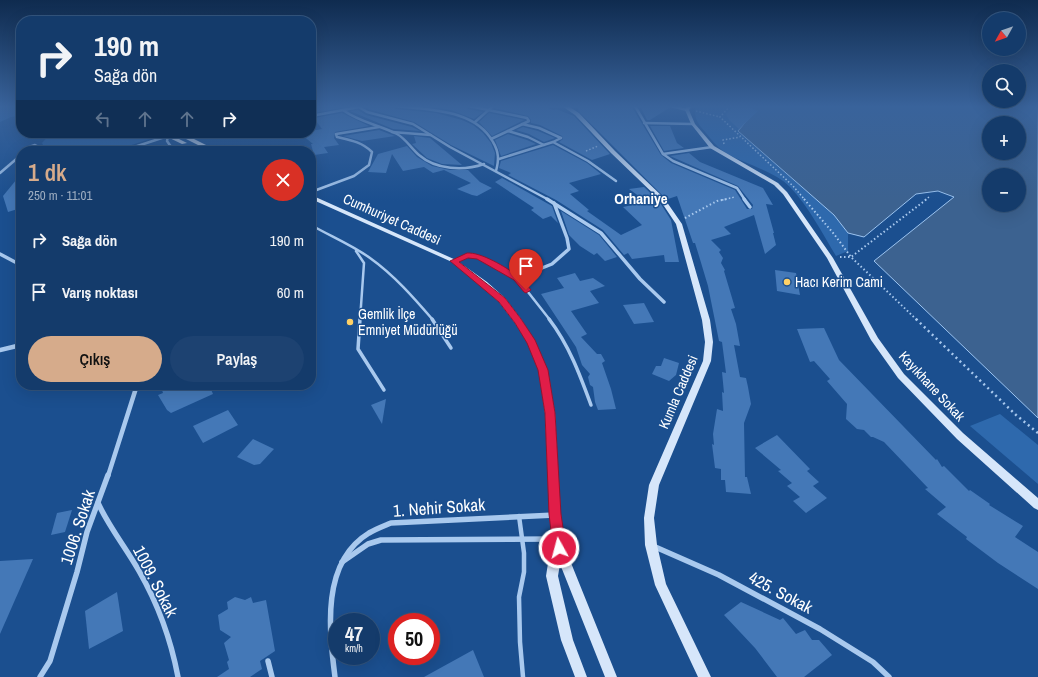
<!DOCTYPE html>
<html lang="tr">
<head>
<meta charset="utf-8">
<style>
	body { margin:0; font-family:"Archivo Narrow",sans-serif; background:#1d4271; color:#f1f3f6; height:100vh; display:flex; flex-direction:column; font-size:15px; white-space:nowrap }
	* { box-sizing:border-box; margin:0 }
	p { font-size:13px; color:#9dadc1 }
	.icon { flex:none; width:22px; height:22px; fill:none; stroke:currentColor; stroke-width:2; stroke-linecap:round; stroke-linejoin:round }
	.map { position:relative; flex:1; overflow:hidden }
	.panel { position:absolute; left:16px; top:146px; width:300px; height:244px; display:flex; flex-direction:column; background:#143b6b; border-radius:16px; box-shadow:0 4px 16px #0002,0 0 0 1px #33557e }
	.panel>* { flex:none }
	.guide { position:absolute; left:16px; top:16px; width:300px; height:122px; border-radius:16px; box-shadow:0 4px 16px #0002,0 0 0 1px #33557e; background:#143b6b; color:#f1f3f6; overflow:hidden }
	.needle { width:26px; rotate:230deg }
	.controls { position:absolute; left:982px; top:12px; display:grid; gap:8px }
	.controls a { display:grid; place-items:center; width:44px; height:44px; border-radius:50%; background:#143b6b; box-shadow:0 4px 16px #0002,0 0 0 1px #33557e; font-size:20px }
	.speed { position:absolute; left:328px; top:613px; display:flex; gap:8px; font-size:20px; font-weight:700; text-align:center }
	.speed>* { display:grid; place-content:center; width:52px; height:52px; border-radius:50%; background:#143b6b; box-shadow:0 4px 16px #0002,0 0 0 1px #33557e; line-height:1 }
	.speed small { font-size:10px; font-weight:400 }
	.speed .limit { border:6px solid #d22; background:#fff; color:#111 }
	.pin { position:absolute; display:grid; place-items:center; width:34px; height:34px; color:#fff; margin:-41px -17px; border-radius:50% 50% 50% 0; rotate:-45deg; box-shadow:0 0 4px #0007 }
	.pin .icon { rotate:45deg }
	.me { position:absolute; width:44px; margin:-22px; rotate:353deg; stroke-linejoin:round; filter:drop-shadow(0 0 3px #0008) }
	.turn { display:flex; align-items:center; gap:14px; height:84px; padding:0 12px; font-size:18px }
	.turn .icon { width:52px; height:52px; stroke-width:2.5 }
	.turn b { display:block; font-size:28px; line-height:34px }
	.lanes { display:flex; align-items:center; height:38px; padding:0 12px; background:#0003; justify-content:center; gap:20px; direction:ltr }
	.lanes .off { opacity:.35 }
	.round { display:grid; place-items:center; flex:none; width:42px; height:42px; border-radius:21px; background:#1d4271 }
	.headline { display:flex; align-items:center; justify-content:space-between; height:68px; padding:0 12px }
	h1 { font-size:24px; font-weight:600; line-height:30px; color:#d6ab8b }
	.primary-button { display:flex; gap:8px; margin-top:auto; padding:8px 12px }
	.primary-button a { flex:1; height:46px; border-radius:24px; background:#d6ab8b; color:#111; font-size:16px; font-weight:600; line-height:46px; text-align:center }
	.primary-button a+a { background:#1d4271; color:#f1f3f6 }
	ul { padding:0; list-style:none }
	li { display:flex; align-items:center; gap:12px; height:52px; padding:0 12px }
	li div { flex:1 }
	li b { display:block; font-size:15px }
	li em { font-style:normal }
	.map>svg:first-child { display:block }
	.green { fill:#2e69ad }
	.water { fill:#3c6290; stroke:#9cc4f0; fill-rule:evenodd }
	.building { fill:#4478b7 }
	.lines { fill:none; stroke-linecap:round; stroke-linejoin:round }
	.path-far2 { stroke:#a9c9ee; stroke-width:1.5; stroke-dasharray:1.5 2; stroke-linecap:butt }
	.path-far1 { stroke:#a9c9ee; stroke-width:2; stroke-dasharray:1.5 2.5; stroke-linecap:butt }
	.path { stroke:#a9c9ee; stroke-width:2.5; stroke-dasharray:2 3.5; stroke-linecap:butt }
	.lane-far2 { stroke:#a9c9ee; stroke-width:2.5 }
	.lane-far1 { stroke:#a9c9ee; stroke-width:3.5 }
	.lane { stroke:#a9c9ee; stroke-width:4.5 }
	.street-far3 { stroke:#a9c9ee; stroke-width:2.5 }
	.street-far2 { stroke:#a9c9ee; stroke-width:3.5 }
	.street-far1 { stroke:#a9c9ee; stroke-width:4.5 }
	.street { stroke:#a9c9ee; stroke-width:5.5 }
	.secondary { fill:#d6e6fa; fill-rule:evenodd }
	.primary { fill:#f0f6ff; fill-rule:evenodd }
	.route { fill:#e11d48; stroke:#92132f }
	.poi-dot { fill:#ffd166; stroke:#1b4f8f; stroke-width:1.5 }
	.labels { text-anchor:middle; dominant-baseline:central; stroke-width:3; stroke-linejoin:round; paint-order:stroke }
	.street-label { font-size:14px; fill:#fff; stroke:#1b4f8f }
	.poi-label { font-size:14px; fill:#fff; stroke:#1b4f8f; text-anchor:start }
	.far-district-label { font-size:15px; font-weight:bold; fill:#fff; stroke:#1b4f8f }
	.near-street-label { font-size:17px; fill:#fff; stroke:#1b4f8f }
</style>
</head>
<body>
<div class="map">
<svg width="1038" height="677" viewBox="0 0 1038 677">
	<rect width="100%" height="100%" fill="#1b4f8f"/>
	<g class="green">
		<polygon points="0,106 21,106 21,116 11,117 0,122"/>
		<path d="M696,106H744L755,112L738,131L834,215L848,233V251L836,256C822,233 809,207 790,187C774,170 742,164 723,151C716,146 711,139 706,133C698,124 693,118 696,106Z"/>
		<polygon points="51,133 141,133 153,138 113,151 46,151 42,143"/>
		<polygon points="1000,414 1038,445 1038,484 970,426"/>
	</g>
	<path class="water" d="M744,106H1038V418L874,261L954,197L938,191L916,194L864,237L848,233L834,215L738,131L754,112ZM989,123H1019V153H989ZM989,175H1019V205H989Z"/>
	<g class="building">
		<polygon points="320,106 340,106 341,108 314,113"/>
		<polygon points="368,106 393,106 396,109 436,113 462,120 473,125 483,133 491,143 495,153 494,166 451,145 414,122 368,109"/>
		<polygon points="426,106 466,106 468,109 483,112 474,119 451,110"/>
		<polygon points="496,106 542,106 554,110 556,109 574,116 610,154 592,160 559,142 563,139 562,136 540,125 531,123 531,120 528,116 494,108"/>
		<polygon points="579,106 632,107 661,155 671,163 735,190 747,209 752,209 753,205 738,186 670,156 689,153 700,162 763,188 773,205 766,204 774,233 773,233 776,245 765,254 754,215 724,227 731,234 711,240 721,250 719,252 723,258 721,263 725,270 724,271 735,308 731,309 736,324 740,346 734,345 740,377 746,378 748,387 751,404 744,423 745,477 747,477 751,494 726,492 725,480 721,480 721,469 715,468 712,444 714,445 713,434 717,409 723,411 722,392 724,393 722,372 726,373 722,342 719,341 708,286 699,256 695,243 693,243 677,196 668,199 668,201 578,111"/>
		<polygon points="640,106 668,106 669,108 650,120 647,120"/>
		<polygon points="734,106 747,106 758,111 739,129 729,120 726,114"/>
		<polygon points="358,110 366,115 412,127 420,131 393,129 350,111"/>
		<polygon points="342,113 369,126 335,132 334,138 339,145 324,147 328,153 314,155 311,144 313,144 301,134 311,133 311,131 322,129 314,118"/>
		<polygon points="489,113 524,120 492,136 479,122"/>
		<polygon points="650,126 670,126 677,143 684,148 664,151"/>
		<polygon points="523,127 538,131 555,138 544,142 529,134 516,130"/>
		<polygon points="379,130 395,136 362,141 343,136"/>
		<polygon points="508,134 527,140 536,144 501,156 495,140"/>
		<polygon points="414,136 430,138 462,165 442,164 427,158 412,144 416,143"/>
		<polygon points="553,145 587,163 601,174 569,183 579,191 570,194 589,210 587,211 621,235 642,225 623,207 647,202 629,189 644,187 659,201 671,220 679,262 665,262 664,255 632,259 628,253 624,255 603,230 556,200 508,175 511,173 499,168 501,161"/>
		<polygon points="407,146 417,157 432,166 450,170 468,170 480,182 492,188 477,196 472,195 457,189 471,183 444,170 433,173 424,167 403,171 392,154 386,173 368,172 378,154"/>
		<polygon points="21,174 21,208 8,212 3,196"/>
		<polygon points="502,178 552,206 558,223 551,216 543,219 531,210 534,208 495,182"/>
		<polygon points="561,211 599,235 617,257 605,261 597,253 594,255 580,246 569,235"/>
		<polygon points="775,270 796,273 800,295 777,291"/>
		<polygon points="575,273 580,281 593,278 605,286 590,291 599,303 571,311 587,334 581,337 597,354 601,354 605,361 602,363 611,389 616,409 598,410 595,402 593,387 590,385 588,377 590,374 582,365 576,347 541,294 564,288 557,278"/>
		<polygon points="644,303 654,322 634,324 623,305"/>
		<polygon points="824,328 839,360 936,460 937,459 942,467 944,466 969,491 970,490 990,504 989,505 1023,526 1015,537 1038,552 1038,589 998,563 966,539 967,537 937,514 946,507 925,489 928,488 884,442 873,437 871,437 864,430 857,429 846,419 847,404 827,381 830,379 814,361 810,362 797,329"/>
		<polygon points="664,358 679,363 676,375 669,381 652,374 656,366 661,366"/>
		<polygon points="174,385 209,385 213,394 171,413 167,410 158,395 163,393 162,390"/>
		<polygon points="386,399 382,424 371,405"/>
		<polygon points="228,410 238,425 203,443 193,426"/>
		<polygon points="777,435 810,469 807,471 819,482 813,486 827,498 806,513 793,501 800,497 787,486 792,483 778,471 781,470 755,448"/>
		<polygon points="253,439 274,449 260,464 254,465 237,457"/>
		<polygon points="72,510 65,532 51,535 57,513"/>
		<polygon points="33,559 0,634 0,561"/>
		<polygon points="117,592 123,631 89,649 85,611"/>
		<polygon points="235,597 245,600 251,597 253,603 266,600 275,651 260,661 262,669 250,677 217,677 229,669 227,662 229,660 224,643 231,637 220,630 218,615 228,609 227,602"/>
		<polygon points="741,602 780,620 783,618 796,634 805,630 812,640 819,640 832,655 804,677 777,677 755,648 724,615"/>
		<polygon points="473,650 484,677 424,677"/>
	</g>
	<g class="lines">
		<g class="path-far2">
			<polyline points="730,106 720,117 793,186 805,200"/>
			<polyline points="696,111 720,117"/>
			<polyline points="724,144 723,140 740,137"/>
			<polyline points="586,151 598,146"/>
			<polyline points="722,200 735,197"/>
			<polyline points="925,200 929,197"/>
		</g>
		<g class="path-far1">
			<polyline points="804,199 834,234 851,257 917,320"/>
			<polyline points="685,218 717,201 727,199"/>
			<polyline points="840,257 851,257 927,199"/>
		</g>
		<polyline class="path" points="916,319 1016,415 1038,433"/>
		<g class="lane-far2">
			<path d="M311,225C330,236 352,245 370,258C394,275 414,298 433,320"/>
			<polyline points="356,251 364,263 360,320"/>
			<polyline points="454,261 473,255 517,278 550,320"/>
		</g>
		<g class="lane-far1">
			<polyline points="360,319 358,349 384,390"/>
			<polyline points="432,319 451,348"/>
			<path d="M549,319C569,345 580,375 591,405"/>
		</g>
		<polyline class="lane" points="519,516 524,553 524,572 519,597 520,642 523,677"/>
		<g class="street-far3">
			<path d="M396,106C429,110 475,109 493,142C499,152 499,160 496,171"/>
			<polyline points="469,106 527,118 529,121 508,131"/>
			<polyline points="635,106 663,154 673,161 737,188 745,200"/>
			<polyline points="671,106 687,110"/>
			<path d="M343,110C359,122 379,125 397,134C406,139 411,148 419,155C436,170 464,171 484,164"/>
			<polyline points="311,116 359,107 367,112 413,124 450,147 549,200"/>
			<polyline points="475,122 493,106"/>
			<polyline points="644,123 693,124"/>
			<polyline points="522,124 539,128 561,138"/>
			<polyline points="392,132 431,135"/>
			<polyline points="491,139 508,131 528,137 544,145"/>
			<polyline points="553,142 588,161 616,181"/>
			<polyline points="24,151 26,148 35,145 37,146 36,151"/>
			<polyline points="122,151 168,136 167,141 174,151"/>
			<polyline points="663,154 712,147"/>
			<polyline points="499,159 553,142 561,138"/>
			<polyline points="0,173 21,155"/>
			<path d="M311,192L354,176L369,165L372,152C362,142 350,140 337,137L336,134L379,127"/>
		</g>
		<g class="street-far2">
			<polyline points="547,199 601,233 640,279 664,302"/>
			<polyline points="744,199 750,207"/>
			<polyline points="0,254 15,262 21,263"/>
			<polyline points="517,278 552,264 569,249 567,238 554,203"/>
		</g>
		<g class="street-far1">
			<polyline points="0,350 21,345"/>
			<polyline points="108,476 137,385"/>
		</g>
		<g class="street">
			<path d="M98,503C109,527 126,548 139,571C158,604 171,640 178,677"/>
			<polyline points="653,546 719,575 820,629 873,662 889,677"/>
			<polyline points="342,562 368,544 381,540 557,539"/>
			<polyline points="268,661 272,677"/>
			<polyline points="40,677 50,661 77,572 87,532 108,475"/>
			<path d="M335,677C329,630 321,562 369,533C376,529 384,526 391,523L555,515"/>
		</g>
		<g class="secondary">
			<polygon points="562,106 568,106 579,113 615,151 664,198 682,224 710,320 713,342 711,361 659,485 654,518 657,545 666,584 711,677 698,677 655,585 645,545 644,518 649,485 703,361 705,342 702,320 676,224 660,200 611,153 575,115"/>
			<polygon points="687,106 692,106 689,110 695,124 714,146 778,183 787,192 833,258 878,338 904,374 963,433 1038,498 1038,510 1034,508 957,439 898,378 871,340 827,258 783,194 774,185 710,148 691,124 685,110"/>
			<polygon points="311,195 456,260 487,282 505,298 521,319 535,341 547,370 555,413 560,515 565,548 617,677 605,677 560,564 558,576 573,640 587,677 575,677 561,640 546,576 549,557 553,548 550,515 545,413 539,370 528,343 515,323 499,302 481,286 452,262 311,199"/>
		</g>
		<g class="primary">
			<polygon points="159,133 167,133 187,143 182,144"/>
			<polygon points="174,133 182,133 218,151 210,151"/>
		</g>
	</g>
	<linearGradient id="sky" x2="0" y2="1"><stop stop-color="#0f2b4f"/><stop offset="0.53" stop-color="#39639b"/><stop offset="1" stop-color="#39639b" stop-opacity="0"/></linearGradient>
	<rect width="1038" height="201" fill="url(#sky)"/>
	<path class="route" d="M467,253C481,252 506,267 518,276C523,279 527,285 531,290L526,293L524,292L514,280L477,259L468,258L459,262L505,298L521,319L535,340L548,370L555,413L561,514L566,548L564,552L559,554L555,552L553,548L549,514L545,413L538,370L527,343L515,323L499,302L450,261Z"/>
	<g class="poi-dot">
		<circle cx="787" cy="282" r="4"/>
		<circle cx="350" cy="322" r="4"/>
	</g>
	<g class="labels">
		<g class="street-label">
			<text transform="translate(392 219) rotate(24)">Cumhuriyet Caddesi</text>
			<text transform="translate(932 386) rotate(47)">Kayıkhane Sokak</text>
			<text transform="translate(678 392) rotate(-67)">Kumla Caddesi</text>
		</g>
		<g class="poi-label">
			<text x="795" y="282">Hacı Kerim Cami</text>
			<text x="358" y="314">Gemlik İlçe<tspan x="358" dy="16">Emniyet Müdürlüğü</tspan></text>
		</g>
		<g class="far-district-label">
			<text x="641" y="198">Orhaniye</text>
		</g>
		<g class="near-street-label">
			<text transform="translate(439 507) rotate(-4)">1. Nehir Sokak</text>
			<text transform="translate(77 527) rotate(-72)">1006. Sokak</text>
			<text transform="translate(156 581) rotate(63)">1009. Sokak</text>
			<text transform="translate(781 592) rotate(28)">425. Sokak</text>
		</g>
	</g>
</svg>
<div class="controls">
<a><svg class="needle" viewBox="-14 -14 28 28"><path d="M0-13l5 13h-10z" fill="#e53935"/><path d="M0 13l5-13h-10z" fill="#9dadc1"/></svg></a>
<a><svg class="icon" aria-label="search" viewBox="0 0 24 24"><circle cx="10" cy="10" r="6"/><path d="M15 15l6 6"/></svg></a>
<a>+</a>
<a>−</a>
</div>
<div class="speed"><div>47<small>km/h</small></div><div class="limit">50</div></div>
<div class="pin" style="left:526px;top:290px;background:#d93025"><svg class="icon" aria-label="arrive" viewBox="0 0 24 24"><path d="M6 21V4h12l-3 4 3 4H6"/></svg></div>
<svg class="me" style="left:559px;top:548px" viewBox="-20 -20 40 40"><circle r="17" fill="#e11d48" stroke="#fff" stroke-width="3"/><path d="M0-11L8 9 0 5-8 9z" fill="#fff"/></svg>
<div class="guide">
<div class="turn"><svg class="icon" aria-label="right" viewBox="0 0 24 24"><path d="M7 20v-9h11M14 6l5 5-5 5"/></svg><div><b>190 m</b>Sağa dön</div></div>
<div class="lanes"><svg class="icon off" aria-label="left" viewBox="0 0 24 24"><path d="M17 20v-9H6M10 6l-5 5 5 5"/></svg><svg class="icon off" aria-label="ahead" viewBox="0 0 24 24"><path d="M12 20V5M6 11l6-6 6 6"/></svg><svg class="icon off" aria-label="ahead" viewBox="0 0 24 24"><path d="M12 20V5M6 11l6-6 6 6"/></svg><svg class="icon" aria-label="right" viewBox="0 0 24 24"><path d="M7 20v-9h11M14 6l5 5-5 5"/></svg></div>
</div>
<section class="panel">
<div class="headline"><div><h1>1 dk</h1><p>250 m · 11:01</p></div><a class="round" style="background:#d93025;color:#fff"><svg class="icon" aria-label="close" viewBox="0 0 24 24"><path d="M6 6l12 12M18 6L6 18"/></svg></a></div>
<ul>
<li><svg class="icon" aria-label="right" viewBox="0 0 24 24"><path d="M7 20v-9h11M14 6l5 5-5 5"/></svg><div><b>Sağa dön</b></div><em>190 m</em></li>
<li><svg class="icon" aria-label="arrive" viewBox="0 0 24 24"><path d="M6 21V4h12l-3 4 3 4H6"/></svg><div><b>Varış noktası</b></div><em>60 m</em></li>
</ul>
<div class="primary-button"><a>Çıkış</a><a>Paylaş</a></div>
</section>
</div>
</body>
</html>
